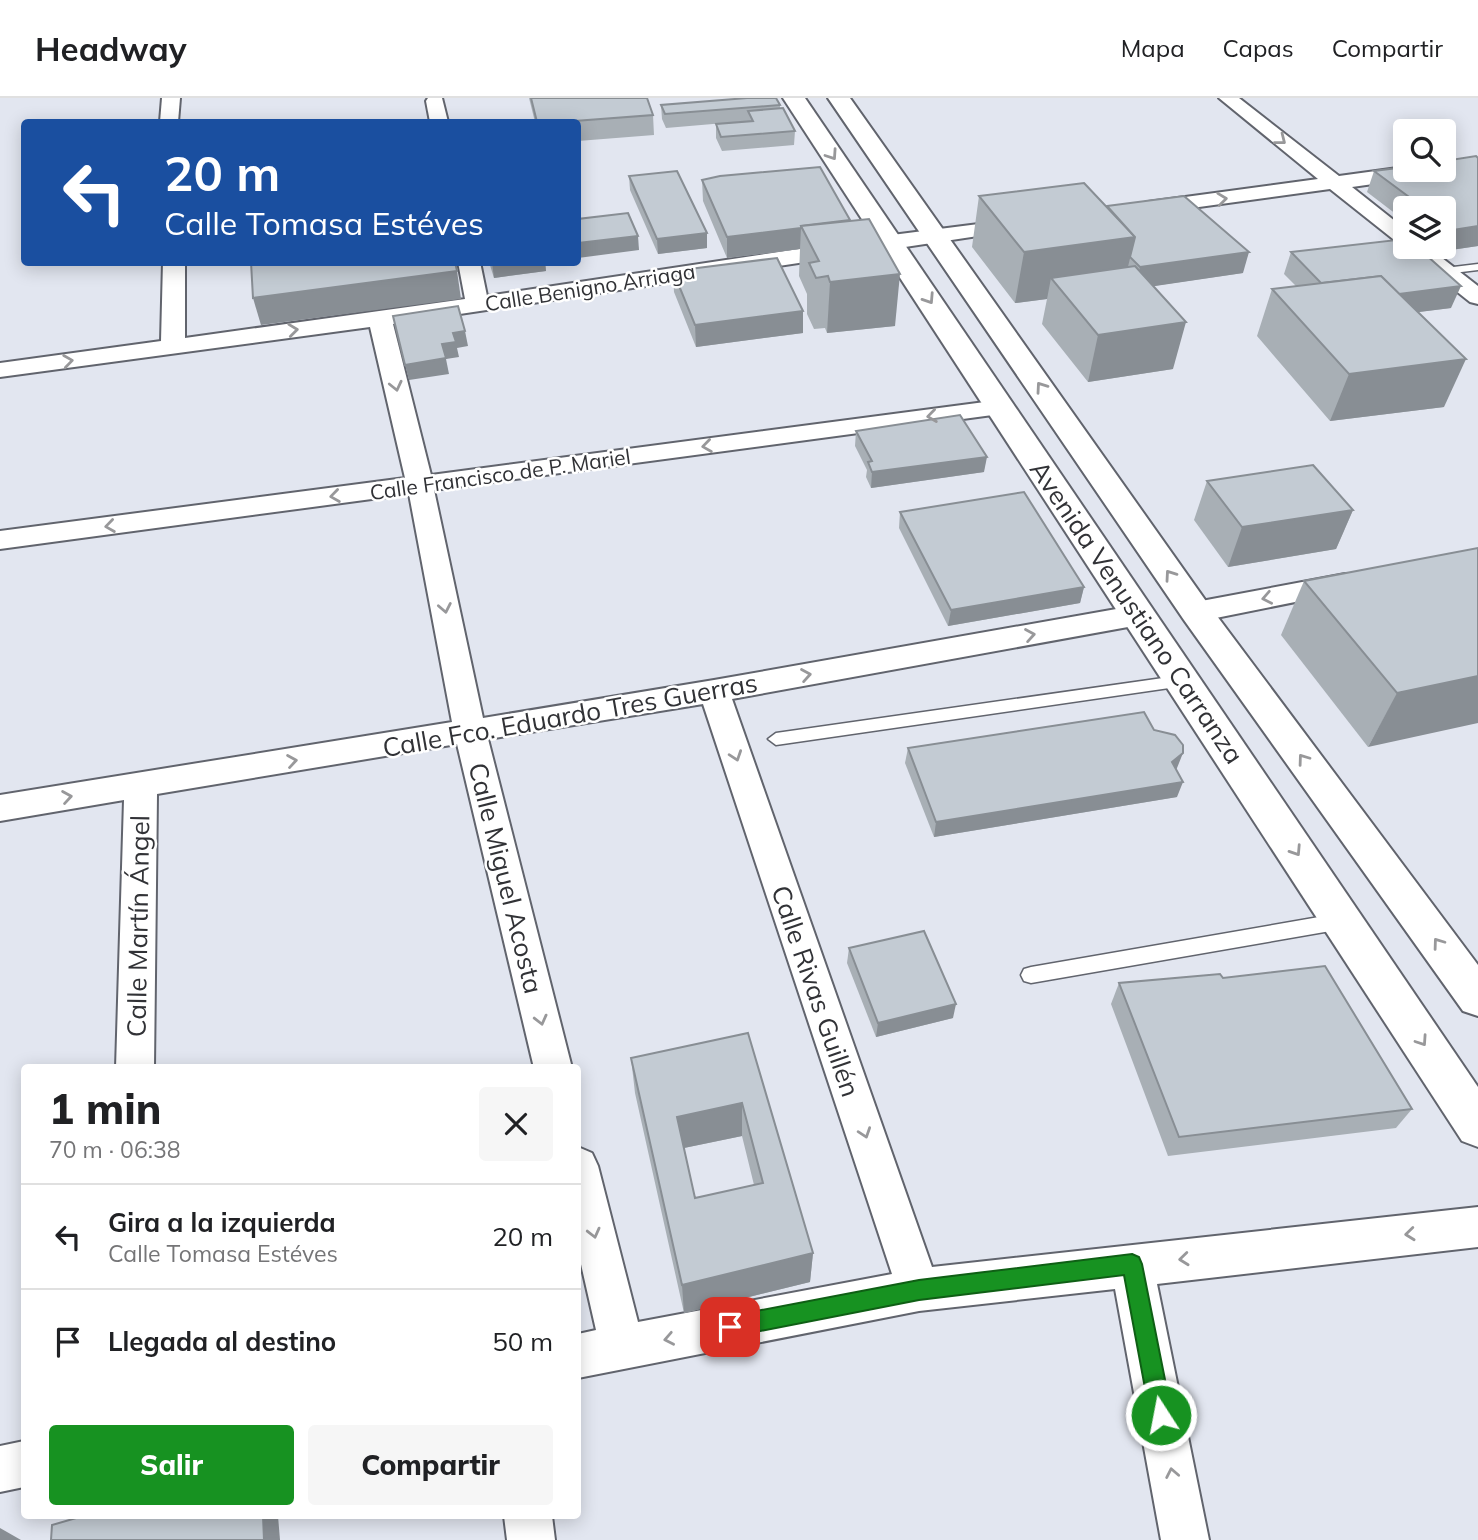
<!DOCTYPE html>
<html lang="es">
<head>
<meta charset="utf-8">
<style>
	body { margin:0; font-family:Mulish,sans-serif; background:#f6f6f6; color:#202124; height:100vh; display:flex; flex-direction:column; font-size:26px; white-space:nowrap }
	* { box-sizing:border-box; margin:0 }
	p { font-size:23px; color:#757577 }
	.icon { flex:none; width:38px; height:38px; fill:none; stroke:currentColor; stroke-width:2; stroke-linecap:round; stroke-linejoin:round }
	.map { position:relative; flex:1; overflow:hidden }
	.panel { position:absolute; left:21px; top:966px; width:560px; height:455px; display:flex; flex-direction:column; background:#fff; border-radius:7px; box-shadow:0 4px 18px #0003 }
	.panel>* { flex:none }
	.guide { position:absolute; left:21px; top:21px; width:560px; height:147px; border-radius:7px; box-shadow:0 4px 18px #0003; background:#1a4fa0; color:#fff; overflow:hidden }
	.tools { position:absolute; left:1393px; top:21px; display:grid; gap:14px }
	.tools a { display:grid; place-items:center; width:63px; height:63px; border-radius:7px; background:#fff; box-shadow:0 4px 18px #0003; font-size:35px }
	.pin { position:absolute; display:grid; place-items:center; width:60px; height:60px; color:#fff; margin:-30px; border-radius:14px; box-shadow:0 4px 10px #0006 }
	.me { position:absolute; width:77px; margin:-38px; rotate:349deg; stroke-linejoin:round; filter:drop-shadow(0 0 5px #0008) }
	.turn { display:flex; align-items:center; gap:24px; height:147px; padding:0 28px; font-size:32px }
	.turn .icon { width:91px; height:91px; stroke-width:2.5 }
	.turn b { display:block; font-size:49px; line-height:60px }
	.round { display:grid; place-items:center; flex:none; width:74px; height:74px; border-radius:7px; background:#f6f6f6 }
	.overview { display:flex; align-items:center; justify-content:space-between; height:119px; padding:0 28px }
	h1 { font-size:42px; font-weight:800; line-height:52px }
	.button { display:flex; gap:14px; margin-top:auto; padding:14px 28px }
	.button a { flex:1; height:80px; border-radius:7px; background:#179221; color:#fff; font-size:28px; font-weight:800; line-height:80px; text-align:center }
	.button a+a { background:#f6f6f6; color:#202124 }
	ul { padding:0; list-style:none }
	li { display:flex; align-items:center; gap:21px; height:105px; padding:0 28px; border-top:2px solid #e0e0e0 }
	li div { flex:1 }
	li b { display:block; font-size:26px }
	li em { font-style:normal }
	header { display:flex; align-items:center; gap:42px; box-sizing:border-box; height:98px; padding:0 35px; background:#fff; border-bottom:2px solid #e0e0e0 }
	header strong { font-size:33px }
	nav { display:flex; gap:38px; margin-inline-start:auto; font-size:24px }
	.map>svg:first-child { display:block }
	.lines { fill:none; stroke-linecap:round; stroke-linejoin:round }
	.service-casing { stroke:#61646d; stroke-width:3 }
	.minor-casing { stroke:#61646d; stroke-width:4 }
	.primary-casing { stroke:#61646d; stroke-width:4 }
	.service { fill:#fff; fill-rule:evenodd }
	.minor { fill:#fff; fill-rule:evenodd }
	.primary { fill:#fff; fill-rule:evenodd }
	.wall { fill:#a8afb5; fill-rule:evenodd }
	.shaded-wall { fill:#888e94 }
	.building { fill:#c3cbd3; stroke:#888e94; stroke-width:2; fill-rule:evenodd }
	.oneway { stroke:#98989a }
	.route { fill:#179221; stroke:#0f5f15; stroke-width:2 }
	.labels { text-anchor:middle; dominant-baseline:central; stroke-width:5; stroke-linejoin:round; paint-order:stroke }
	.far-street-label { font-size:21px; fill:#313236; stroke:#fff }
	.street-label { font-size:26px; fill:#313236; stroke:#fff }
</style>
</head>
<body>
<header>
<strong>Headway</strong>
<nav><a>Mapa</a><a>Capas</a><a>Compartir</a></nav>
</header>
<div class="map">
<svg width="1478" height="1442" viewBox="0 0 1478 1442">
	<rect width="100%" height="100%" fill="#e2e6f0"/>
	<g class="lines">
		<g class="service-casing">
			<g id="service">
				<polygon points="1478,166 1478,172 1445,176 1439,173 1445,170"/>
				<polygon points="1184,577 1192,583 1190,587 776,647 768,641 776,635"/>
				<polygon points="1342,815 1349,818 1351,823 1349,828 1342,831 1031,885 1024,883 1021,877 1024,871 1031,869"/>
			</g>
		</g>
		<g class="minor-casing">
			<g id="minor">
				<polygon points="162,0 180,0 178,24 160,24"/>
				<polygon points="428,0 442,0 448,24 430,24 426,3"/>
				<polygon points="1219,0 1239,0 1339,78 1405,69 1405,72 1440,72 1437,76 1430,78 1352,89 1405,131 1405,147 1398,145 1330,91 1148,116 1141,114 1138,110 1141,106 1148,104 1318,81"/>
				<polygon points="1018,121 1025,123 1028,127 1025,131 393,226 431,377 1000,302 1009,304 1012,309 1009,314 1000,316 434,392 483,620 714,582 1139,507 1149,510 1154,517 1149,524 1139,527 732,601 932,1169 1478,1109 1478,1149 1157,1186 1209,1442 1161,1442 1115,1191 919,1213 578,1280 578,1236 596,1232 578,1153 578,1049 592,1055 598,1068 638,1224 892,1176 703,606 488,641 572,970 534,970 457,646 157,696 154,970 116,970 124,702 0,723 0,697 452,624 409,396 0,451 0,433 405,380 370,229 0,279 0,265 161,243 163,164 185,164 185,240 465,201 458,164 480,164 487,198 892,137"/>
				<polygon points="1405,148 1428,149 1478,188 1478,206 1470,204 1407,154"/>
				<polygon points="1345,476 1355,478 1359,485 1355,492 1196,524 1186,521 1182,514 1186,507 1196,504"/>
				<polygon points="24,1343 24,1389 0,1394 0,1348"/>
				<polygon points="504,1418 552,1418 555,1442 507,1442"/>
			</g>
		</g>
		<g class="primary-casing">
			<g id="primary">
				<polygon points="783,0 805,0 1478,989 1478,1049 1462,1043"/>
				<polygon points="828,0 850,0 1208,506 1478,867 1478,918 1463,913 1184,522"/>
			</g>
		</g>
		<use href="#service" class="service"/>
		<use href="#minor" class="minor"/>
		<use href="#primary" class="primary"/>
	</g>
	<g class="wall">
		<polygon points="529,0 647,0 653,17 654,37 578,43 578,24 535,24"/>
		<polygon points="661,7 780,7 780,10 795,33 794,47 722,53 716,40 716,26 748,23 666,30 662,21"/>
		<polygon points="1476,58 1478,60 1478,148 1444,153 1438,149 1444,149 1444,110 1405,110 1405,123 1367,94 1374,73 1405,69 1405,72 1444,72 1444,63"/>
		<polygon points="820,69 895,228 827,235 825,230 814,231 807,216 807,196 799,178 800,151 727,160 703,103 702,82"/>
		<polygon points="629,78 707,150 658,156 630,92"/>
		<polygon points="979,98 1107,108 1243,175 1153,188 1173,271 1088,284 1042,226 1047,201 1015,205 972,149"/>
		<polygon points="1291,154 1451,210 1418,214 1444,309 1330,323 1257,238 1272,191 1296,188 1284,176"/>
		<polygon points="489,164 545,164 546,173 494,180"/>
		<polygon points="673,173 803,213 803,235 696,249 674,194"/>
		<polygon points="856,333 984,374 871,390 866,379 867,372 855,348"/>
		<polygon points="1207,383 1353,412 1336,451 1228,469 1194,422"/>
		<polygon points="900,414 1084,489 1080,505 948,528 899,430"/>
		<polygon points="1478,450 1368,649 1281,537 1304,483"/>
		<polygon points="1154,632 1177,670 1177,699 934,739 905,665 908,650"/>
		<polygon points="849,850 953,920 876,939 847,865"/>
		<polygon points="1223,880 1412,1011 1396,1030 1168,1058 1111,906 1119,885"/>
		<path d="M748,935L813,1155L810,1184L684,1215L635,995L631,960ZM742,1038L754,1087L695,1100L684,1050Z"/>
	</g>
	<g class="shaded-wall">
		<polygon points="1478,128 1478,148 1444,153 1453,132"/>
		<polygon points="801,130 800,151 727,160 727,139"/>
		<polygon points="707,135 707,150 658,156 657,141"/>
		<polygon points="638,138 639,152 578,160 578,145"/>
		<polygon points="1135,139 1123,190 1051,180 1047,201 1015,205 1024,154"/>
		<polygon points="1249,154 1243,175 1135,191 1140,169"/>
		<polygon points="492,164 545,164 546,173 494,180"/>
		<polygon points="457,173 461,201 261,227 253,200"/>
		<polygon points="900,176 895,228 827,235 830,184"/>
		<polygon points="1461,188 1451,210 1332,225 1340,204"/>
		<polygon points="803,213 803,235 696,249 695,227"/>
		<polygon points="1186,224 1173,271 1088,284 1098,237"/>
		<polygon points="465,233 468,248 457,250 459,259 446,261 449,276 409,282 405,267 442,246 453,235"/>
		<polygon points="1466,261 1444,309 1330,323 1349,276"/>
		<polygon points="987,359 984,374 871,390 872,374"/>
		<polygon points="1353,412 1336,451 1228,469 1242,429"/>
		<polygon points="1084,489 1080,505 948,528 951,512"/>
		<polygon points="1478,578 1478,625 1368,649 1397,595"/>
		<polygon points="1183,655 1177,670 1167,679 1172,664"/>
		<polygon points="1183,684 1177,699 934,739 936,724"/>
		<polygon points="956,906 953,920 876,939 878,925"/>
		<polygon points="742,1005 742,1038 679,1051 677,1019"/>
		<polygon points="813,1155 810,1184 684,1215 682,1187"/>
		<polygon points="263,1418 278,1418 280,1442 264,1442"/>
		<polygon points="0,1430 21,1442 0,1442"/>
	</g>
	<g class="building">
		<polygon points="531,0 647,0 653,17 561,24 537,24"/>
		<polygon points="747,0 776,0 780,7 665,16 661,7"/>
		<polygon points="783,10 795,33 721,39 716,26 753,23 748,13"/>
		<polygon points="1476,58 1478,60 1478,128 1453,132 1444,125 1444,110 1424,110 1374,73 1405,69 1405,72 1444,72 1444,63"/>
		<polygon points="820,69 850,122 801,128 801,130 727,139 702,82 720,78"/>
		<polygon points="677,73 707,135 657,141 629,78"/>
		<polygon points="1084,85 1135,139 1024,154 979,98"/>
		<polygon points="1184,98 1249,154 1140,169 1130,159 1135,139 1107,108"/>
		<polygon points="628,115 638,138 578,145 578,121"/>
		<polygon points="869,121 900,176 830,184 828,178 816,180 809,165 819,163 801,128"/>
		<polygon points="1405,141 1405,149 1417,149 1461,188 1399,196 1381,178 1321,185 1291,154"/>
		<polygon points="777,160 803,213 695,227 673,173"/>
		<polygon points="251,164 455,164 457,173 253,200"/>
		<polygon points="1135,168 1186,224 1098,237 1051,180"/>
		<polygon points="1381,178 1466,261 1349,276 1272,191"/>
		<polygon points="458,208 465,233 453,235 456,244 442,246 446,260 405,267 393,218"/>
		<polygon points="960,317 987,359 872,374 868,364 872,363 856,333"/>
		<polygon points="1313,367 1353,412 1242,429 1207,383"/>
		<polygon points="1024,394 1084,489 951,512 900,414"/>
		<polygon points="1478,450 1478,578 1397,595 1304,483"/>
		<polygon points="1144,614 1154,632 1175,637 1183,647 1183,655 1172,664 1183,684 936,724 908,650"/>
		<polygon points="924,833 956,906 878,925 849,850"/>
		<polygon points="1325,868 1412,1011 1179,1039 1119,885 1220,876 1223,880"/>
		<path d="M748,935L813,1155L682,1187L631,960ZM742,1005L763,1085L695,1100L677,1019Z"/>
		<polygon points="83,1418 263,1418 264,1442 51,1442 52,1427"/>
	</g>
	<defs><path id="oneway-chevron" d="M-2-3.5L2.5 0L-2 3.5" fill="none" stroke-width="1.6" stroke-linecap="round" stroke-linejoin="round" transform="scale(1.75)"/></defs>
	<g class="oneway">
		<use href="#oneway-chevron" transform="translate(1281 42) rotate(38)"/>
		<use href="#oneway-chevron" transform="translate(832 57) rotate(56)"/>
		<use href="#oneway-chevron" transform="translate(1222 101) rotate(-7)"/>
		<use href="#oneway-chevron" transform="translate(929 201) rotate(57)"/>
		<use href="#oneway-chevron" transform="translate(293 232) rotate(-7)"/>
		<use href="#oneway-chevron" transform="translate(68 263) rotate(-8)"/>
		<use href="#oneway-chevron" transform="translate(396 288) rotate(77)"/>
		<use href="#oneway-chevron" transform="translate(1041 289) rotate(-125)"/>
		<use href="#oneway-chevron" transform="translate(932 318) rotate(172)"/>
		<use href="#oneway-chevron" transform="translate(707 348) rotate(172)"/>
		<use href="#oneway-chevron" transform="translate(335 398) rotate(172)"/>
		<use href="#oneway-chevron" transform="translate(110 428) rotate(172)"/>
		<use href="#oneway-chevron" transform="translate(1170 477) rotate(-125)"/>
		<use href="#oneway-chevron" transform="translate(1267 500) rotate(169)"/>
		<use href="#oneway-chevron" transform="translate(445 510) rotate(79)"/>
		<use href="#oneway-chevron" transform="translate(1030 537) rotate(-10)"/>
		<use href="#oneway-chevron" transform="translate(806 577) rotate(-10)"/>
		<use href="#oneway-chevron" transform="translate(736 658) rotate(71)"/>
		<use href="#oneway-chevron" transform="translate(1303 661) rotate(-126)"/>
		<use href="#oneway-chevron" transform="translate(292 663) rotate(-9)"/>
		<use href="#oneway-chevron" transform="translate(67 699) rotate(-9)"/>
		<use href="#oneway-chevron" transform="translate(1296 753) rotate(57)"/>
		<use href="#oneway-chevron" transform="translate(1438 845) rotate(-126)"/>
		<use href="#oneway-chevron" transform="translate(541 922) rotate(76)"/>
		<use href="#oneway-chevron" transform="translate(1422 943) rotate(56)"/>
		<use href="#oneway-chevron" transform="translate(865 1035) rotate(71)"/>
		<use href="#oneway-chevron" transform="translate(594 1135) rotate(76)"/>
		<use href="#oneway-chevron" transform="translate(1410 1136) rotate(174)"/>
		<use href="#oneway-chevron" transform="translate(1184 1161) rotate(174)"/>
		<use href="#oneway-chevron" transform="translate(669 1241) rotate(169)"/>
		<use href="#oneway-chevron" transform="translate(1172 1375) rotate(-101)"/>
	</g>
	<polygon class="route" points="1132,1156 1139,1159 1142,1166 1172,1317 1169,1324 1161,1328 1153,1324 1150,1317 1124,1177 919,1202 730,1239 723,1236 720,1229 723,1221 730,1218 919,1182"/>
	<g class="labels">
		<g class="far-street-label">
			<text transform="translate(590 189) rotate(-9)">Calle Benigno Arriaga</text>
			<text transform="translate(500 376) rotate(-8)">Calle Francisco de P. Mariel</text>
		</g>
		<g class="street-label">
			<text transform="translate(1137 514) rotate(56)">Avenida Venustiano Carranza</text>
			<text transform="translate(570 617) rotate(-10)">Calle Fco. Eduardo Tres Guerras</text>
			<text transform="translate(506 780) rotate(76)">Calle Miguel Acosta</text>
			<text transform="translate(138 828) rotate(-89)">Calle Martín Ángel</text>
			<text transform="translate(816 893) rotate(71)">Calle Rivas Guillén</text>
		</g>
	</g>
</svg>
<div class="tools">
<a><svg class="icon" aria-label="search" viewBox="0 0 24 24"><circle cx="10" cy="10" r="6"/><path d="M15 15l6 6"/></svg></a>
<a><svg class="icon" aria-label="layers" viewBox="0 0 24 24"><path d="M12 4l9 5-9 5-9-5zM3 14l9 5 9-5"/></svg></a>
</div>
<div class="pin" style="left:730px;top:1229px;background:#d93025"><svg class="icon" aria-label="arrive" viewBox="0 0 24 24"><path d="M6 21V4h12l-3 4 3 4H6"/></svg></div>
<svg class="me" style="left:1161px;top:1317px" viewBox="-20 -20 40 40"><circle r="17" fill="#179221" stroke="#fff" stroke-width="3"/><path d="M0-11L8 9 0 5-8 9z" fill="#fff"/></svg>
<div class="guide">
<div class="turn"><svg class="icon" aria-label="left" viewBox="0 0 24 24"><path d="M17 20v-9H6M10 6l-5 5 5 5"/></svg><div><b>20 m</b>Calle Tomasa Estéves</div></div>
</div>
<section class="panel">
<div class="overview"><div><h1>1 min</h1><p>70 m · 06:38</p></div><a class="round"><svg class="icon" aria-label="close" viewBox="0 0 24 24"><path d="M6 6l12 12M18 6L6 18"/></svg></a></div>
<ul>
<li><svg class="icon" aria-label="left" viewBox="0 0 24 24"><path d="M17 20v-9H6M10 6l-5 5 5 5"/></svg><div><b>Gira a la izquierda</b><p>Calle Tomasa Estéves</p></div><em>20 m</em></li>
<li><svg class="icon" aria-label="arrive" viewBox="0 0 24 24"><path d="M6 21V4h12l-3 4 3 4H6"/></svg><div><b>Llegada al destino</b></div><em>50 m</em></li>
</ul>
<div class="button"><a>Salir</a><a>Compartir</a></div>
</section>
</div>
</body>
</html>
